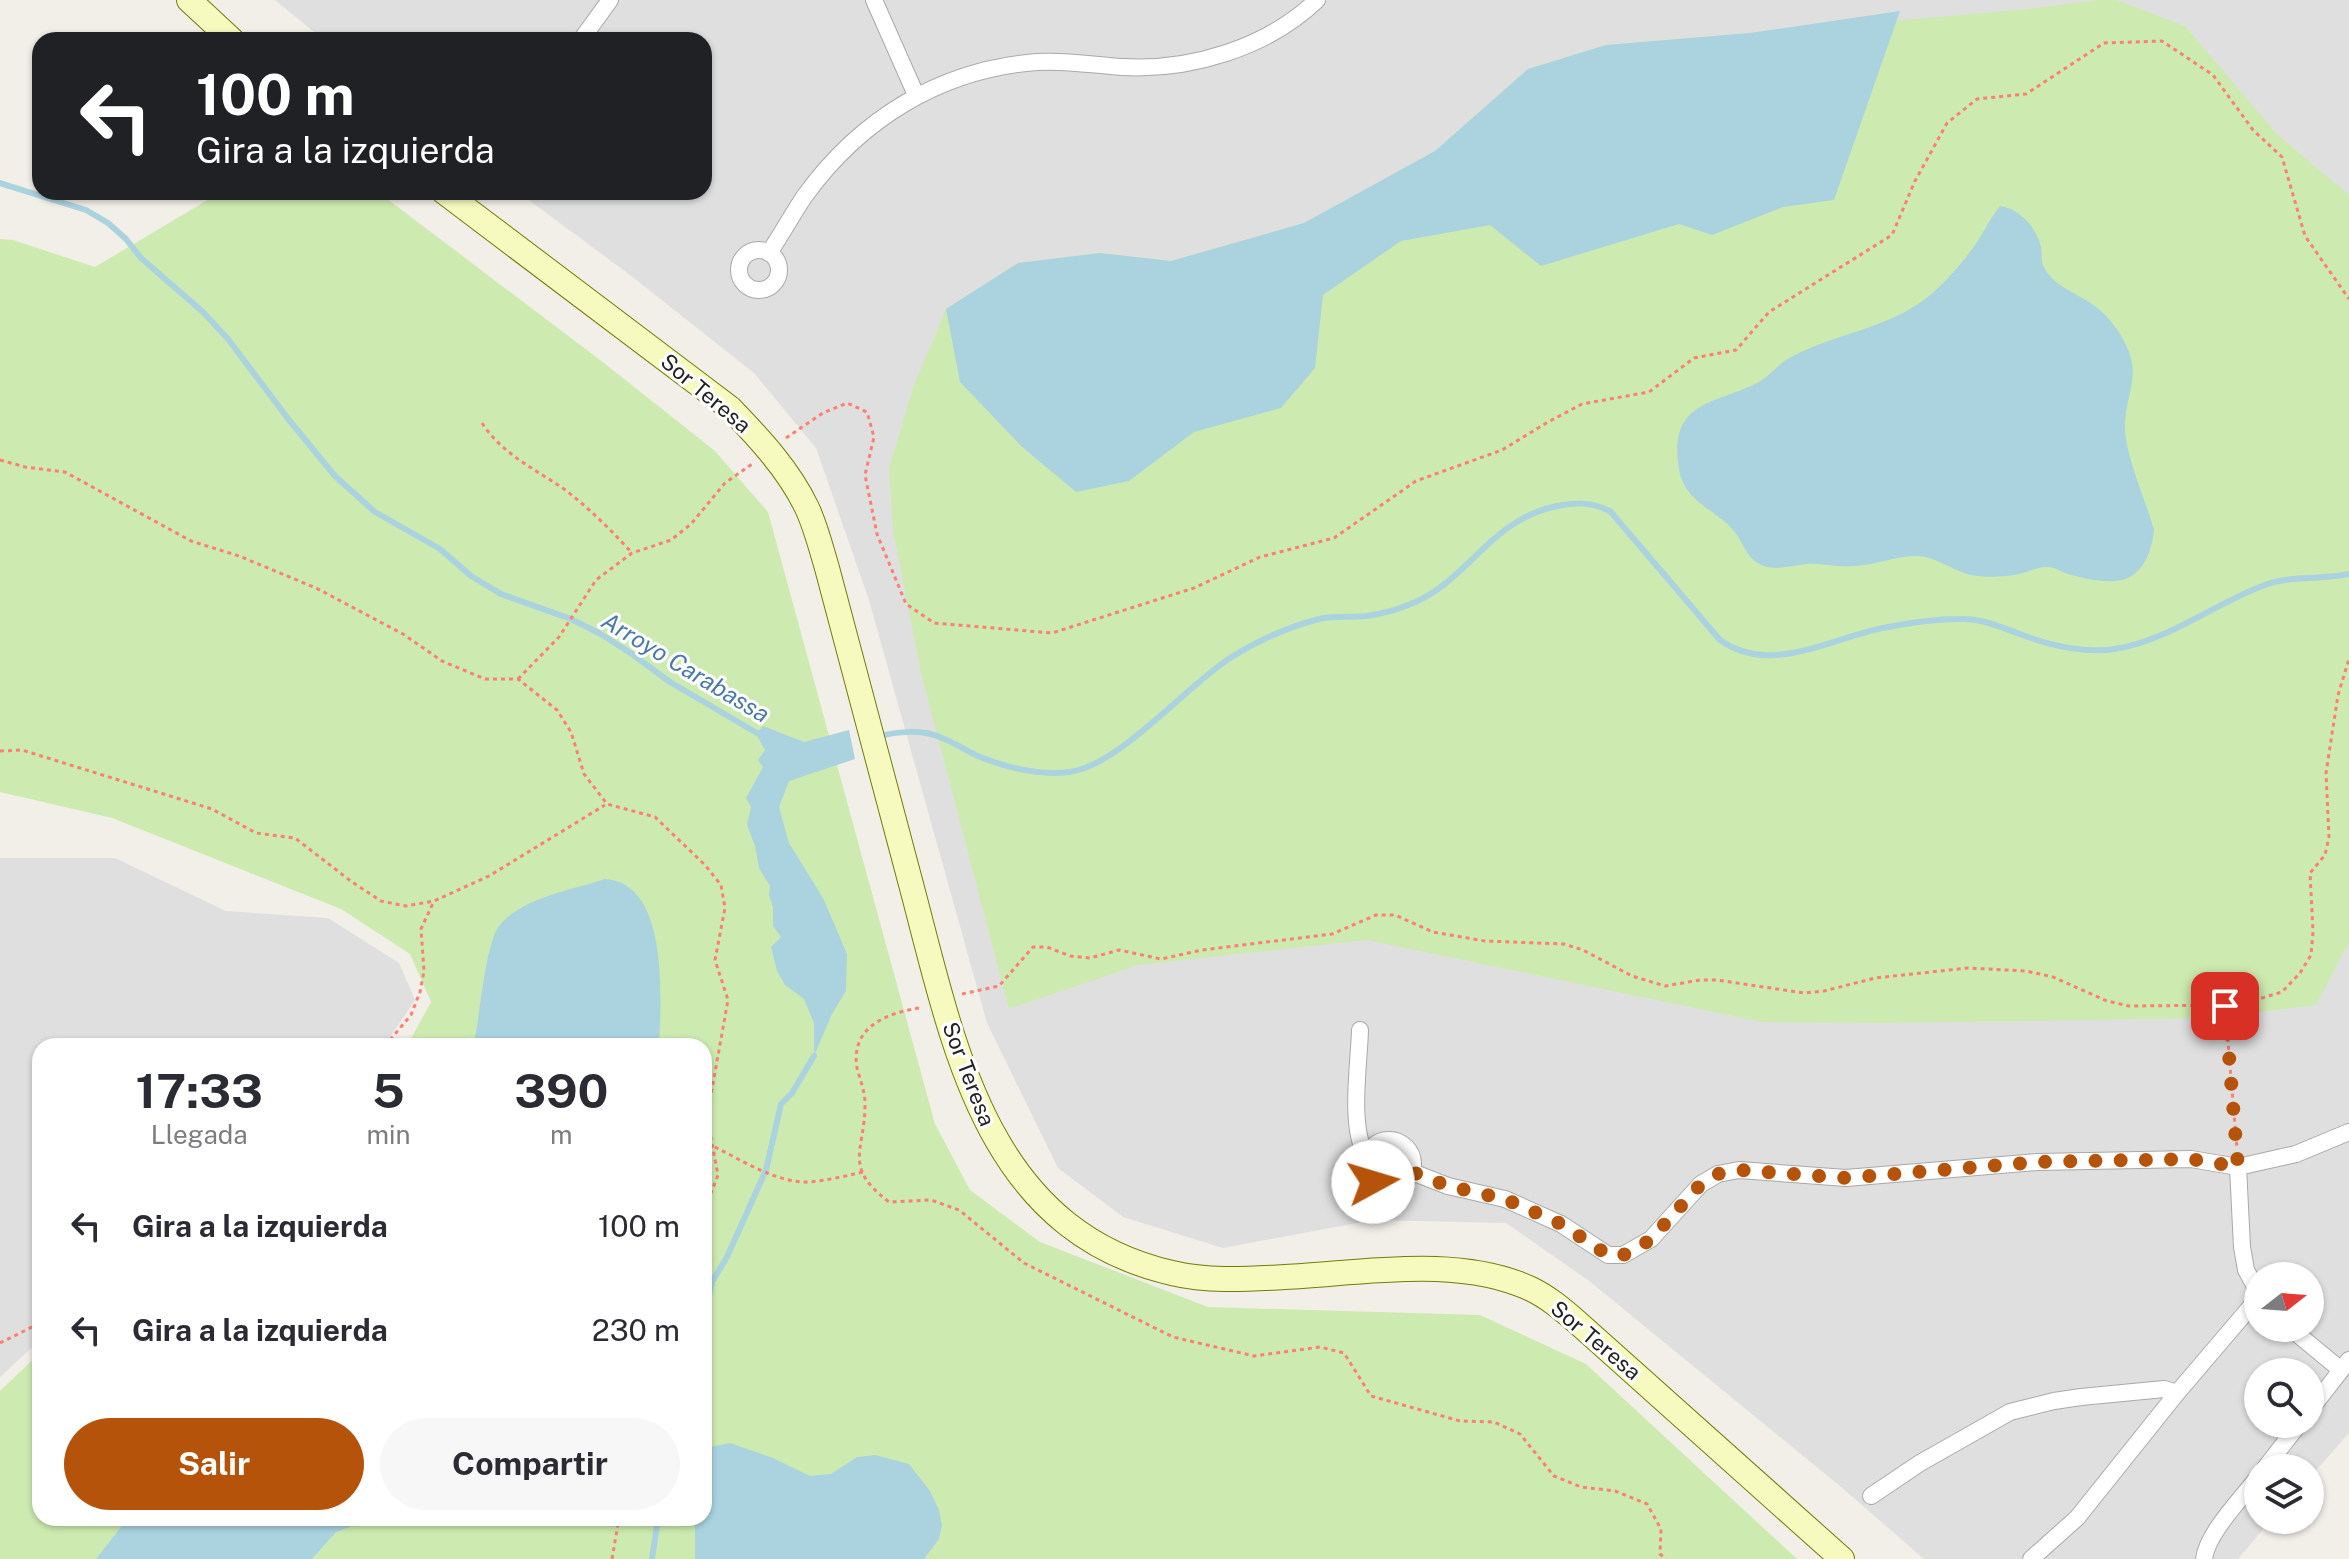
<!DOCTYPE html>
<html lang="es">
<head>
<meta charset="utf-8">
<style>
	body { margin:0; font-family:"Public Sans",sans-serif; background:#f7f7f7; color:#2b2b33; height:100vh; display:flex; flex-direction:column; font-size:30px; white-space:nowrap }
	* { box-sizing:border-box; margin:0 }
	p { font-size:26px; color:#7c7c81 }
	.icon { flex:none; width:44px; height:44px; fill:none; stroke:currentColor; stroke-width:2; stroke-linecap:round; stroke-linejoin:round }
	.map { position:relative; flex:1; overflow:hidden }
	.panel { position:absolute; left:32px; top:1038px; width:680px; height:488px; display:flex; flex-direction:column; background:#fff; border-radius:24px; box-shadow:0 2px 6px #0004 }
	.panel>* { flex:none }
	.top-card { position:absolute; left:32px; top:32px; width:680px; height:168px; border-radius:24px; box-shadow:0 2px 6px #0004; background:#202124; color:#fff; overflow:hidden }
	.needle { width:52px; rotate:73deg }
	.buttons { position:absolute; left:2244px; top:1262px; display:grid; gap:16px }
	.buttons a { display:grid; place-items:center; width:80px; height:80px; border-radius:50%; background:#fff; box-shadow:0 2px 6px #0004; font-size:40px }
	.pin { position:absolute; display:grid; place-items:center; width:68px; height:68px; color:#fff; margin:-34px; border-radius:16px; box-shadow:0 4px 12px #0006 }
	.me { position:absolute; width:88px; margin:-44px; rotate:84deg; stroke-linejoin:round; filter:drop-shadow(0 0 6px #0008) }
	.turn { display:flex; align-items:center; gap:28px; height:168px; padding:0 32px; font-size:36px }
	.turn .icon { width:104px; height:104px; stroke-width:2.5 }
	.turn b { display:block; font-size:56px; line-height:68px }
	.eta { display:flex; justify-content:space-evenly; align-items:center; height:136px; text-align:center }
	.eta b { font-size:48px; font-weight:700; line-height:56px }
	.primary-button { display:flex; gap:16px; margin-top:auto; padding:16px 32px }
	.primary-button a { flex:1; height:92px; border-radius:48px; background:#b45309; color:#fff; font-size:32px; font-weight:700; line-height:92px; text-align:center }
	.primary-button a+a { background:#f7f7f7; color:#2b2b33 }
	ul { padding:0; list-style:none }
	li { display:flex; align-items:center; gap:24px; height:104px; padding:0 32px }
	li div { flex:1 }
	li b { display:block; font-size:30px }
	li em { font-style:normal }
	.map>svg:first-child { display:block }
	.residential { fill:#e0dfdf; fill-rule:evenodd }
	.grass { fill:#cdebb0 }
	.water { fill:#aad3df }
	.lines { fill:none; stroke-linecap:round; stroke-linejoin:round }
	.stream { stroke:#aad3df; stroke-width:6 }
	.street-casing { stroke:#a9a9a9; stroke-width:18 }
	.secondary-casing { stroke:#707d05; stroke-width:26 }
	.path { stroke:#fa8072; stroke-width:3; stroke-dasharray:4 4; stroke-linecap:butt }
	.street { stroke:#fff; stroke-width:16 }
	.secondary { stroke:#f7fabf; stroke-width:24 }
	.route { stroke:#b45309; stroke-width:14; stroke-dasharray:0 25.2 }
	.labels { text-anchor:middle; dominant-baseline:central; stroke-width:6; stroke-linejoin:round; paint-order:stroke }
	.street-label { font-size:22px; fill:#222; stroke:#fff }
	.water-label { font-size:24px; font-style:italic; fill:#4a7aab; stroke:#fff }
</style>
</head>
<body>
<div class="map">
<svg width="2349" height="1559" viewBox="0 0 2349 1559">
	<rect width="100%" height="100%" fill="#f2efe9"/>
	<g class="residential">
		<path d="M275,0H2349V1433L2310,1477V1468H2258V1520H2271L2238,1559H1924L1840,1486L1588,1280L1506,1223L1373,1220L1223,1248L1123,1217L1058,1168L987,1023L869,600L816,448L754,373L630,275L518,192H704V40H324ZM2258,1276H2310V1328H2258ZM2258,1372H2310V1424H2258Z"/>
		<polygon points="0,858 115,858 226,911 328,918 399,963 415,1000 384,1046 40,1046 40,1340 0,1377"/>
	</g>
	<g class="grass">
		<polygon points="2100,0 2116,0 2185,26 2277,134 2349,195 2349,942 2316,1005 2209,1018 1878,1023 1762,1022 1367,940 1138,965 1009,1009 921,673 893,530 889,468 913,388 946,309 1018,263 1100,253 1171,261 1304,223 1435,151 1528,69 1606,45 2008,11"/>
		<polygon points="221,192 378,192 604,363 715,451 768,512 935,1124 970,1190 1040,1242 1208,1307 1480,1315 1586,1364 1797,1559 0,1559 0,1391 40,1353 40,1518 704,1518 704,1046 407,1046 431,1002 410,954 341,909 112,818 0,792 0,239 13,240 95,267"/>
	</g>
	<g class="water">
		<polygon points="1900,11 1834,200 1783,207 1712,235 1679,224 1541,266 1490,225 1401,241 1323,295 1315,368 1281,408 1194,432 1129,481 1076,492 1021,446 960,382 946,309 1018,263 1100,253 1171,261 1304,223 1435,151 1528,69 1606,45 1750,33"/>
		<path d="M2000,206C2019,208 2037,228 2041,247C2042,252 2041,260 2043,265C2052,287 2079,293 2096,307C2109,317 2119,330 2126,345C2142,377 2124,397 2125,429C2126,457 2146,501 2154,530C2152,549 2145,572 2125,579C2109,585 2081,578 2065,573C2059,571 2055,567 2048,567C2037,566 2030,572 2019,574C2004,577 1987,578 1971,575C1951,570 1936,556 1915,556C1895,556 1875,565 1855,566C1839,568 1823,563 1807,564C1791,565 1774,572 1759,564C1746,557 1743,542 1734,531C1714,507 1682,503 1678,463C1671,401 1715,404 1757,383C1769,377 1778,364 1791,357C1834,334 1890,328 1929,296C1947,281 1964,261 1977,242C1985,230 1991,217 2000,206Z"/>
		<polygon points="763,726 804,742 849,730 855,759 789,781 779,807 789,843 823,898 847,954 846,991 832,1014 814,1056 814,1023 804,999 785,985 777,971 771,947 781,937 773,926 773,907 769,895 770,886 759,868 755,846 747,825 751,807 746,798 763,767 758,760 765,750 756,734"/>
		<path d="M605,879C670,883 661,1001 659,1046H473C480,1019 485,944 499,926C522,897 573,890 605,879Z"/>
		<polygon points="730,1443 773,1458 810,1476 831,1474 857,1457 875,1455 909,1464 930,1491 939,1510 942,1525 939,1539 924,1559 695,1559 695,1518 704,1518 704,1448"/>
		<polygon points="128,1518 375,1518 336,1532 312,1559 96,1559"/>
	</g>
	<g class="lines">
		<g class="stream">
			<polyline points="0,183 86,210 108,223 126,239 141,258 203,312 228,339 289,420 335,476 375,512 440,549 471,576 501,594 571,619 599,633 632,654 670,682 762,736"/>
			<path d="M877,737C897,731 922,729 942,738C955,743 967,751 980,757C1006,767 1040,776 1069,772C1119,766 1185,687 1230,658C1257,641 1288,627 1319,619C1335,615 1351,618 1367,616C1380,614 1396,610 1408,605C1468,583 1488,520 1557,506C1576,502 1592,502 1610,511L1720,640C1770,676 1831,638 1883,628C1907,623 1936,619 1961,619C1985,618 2009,631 2031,638C2056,647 2089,653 2115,649C2168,641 2215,603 2265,585C2292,575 2321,580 2349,574"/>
			<polyline points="704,1320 712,1282 727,1257 766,1170 781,1104 792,1093 814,1056"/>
			<polyline points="652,1559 658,1518"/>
		</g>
		<g class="street-casing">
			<g id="street">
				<polyline points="874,0 916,95"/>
				<polyline points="581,40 610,0"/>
				<circle cx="759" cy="270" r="20"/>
				<path d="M769,253C781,235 792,215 804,197C860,119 941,69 1037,62C1066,60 1093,65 1122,67C1190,71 1267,48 1317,0"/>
				<path d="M1360,1030C1359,1066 1349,1125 1366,1156"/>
				<circle cx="1389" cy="1164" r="24"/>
				<polyline points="2238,1167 2242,1247 2246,1270 2258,1292"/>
				<polyline points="1412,1172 1448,1186 1505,1199 1561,1224 1608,1255 1623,1255 1651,1239 1701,1184 1718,1174 1739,1170 1846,1178 2037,1162 2191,1159 2238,1167 2296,1154 2349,1132"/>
				<polyline points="2290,1328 2341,1370"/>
				<polyline points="2310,1410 2349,1360"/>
				<polyline points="2265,1468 2299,1424"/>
				<polyline points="1871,1496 1920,1463 2010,1412 2054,1401 2081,1397 2164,1389 2177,1393"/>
				<polyline points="2031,1559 2077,1518 2177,1393 2258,1298"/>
				<path d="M2204,1559C2207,1533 2242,1498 2258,1477"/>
			</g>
		</g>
		<g class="secondary-casing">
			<g id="secondary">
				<polyline points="189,0 232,40"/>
				<path d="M444,192L730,408C759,438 789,470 807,508C816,527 821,548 827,568C856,675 884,782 912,888C954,1046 986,1230 1172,1273C1209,1282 1248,1279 1285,1277C1363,1273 1459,1255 1531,1289C1548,1297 1563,1310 1577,1322L1842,1559"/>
			</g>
		</g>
		<g class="path">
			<path d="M482,423C502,454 535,469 564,489C589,508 611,530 632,553"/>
			<polyline points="786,438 823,413 847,403 867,412 874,437 865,475 877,534 906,604 934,623 1052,633 1194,588 1260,557 1334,538 1416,481 1502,450 1548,422 1582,404 1649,392 1694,358 1736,350 1769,312 1892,235 1915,181 1947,123 1977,99 2026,94 2104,43 2162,41 2213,75 2253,130 2282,157 2305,236 2349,299"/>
			<polyline points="0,460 25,467 65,472 191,541 239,556 316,588 403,634 442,661 485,679 518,679 557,710 571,732 584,774 607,804 655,817 705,865 721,885 725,908 715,960 728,1000 707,1117 718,1175 704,1211"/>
			<polyline points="518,679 559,637 596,580 632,553 671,540 691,524 725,483 752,464"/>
			<polyline points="0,751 22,750 212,809 256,833 295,838 352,882 381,901 406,906 434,901 489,876 605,805"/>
			<polyline points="962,994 999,986 1033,947 1047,947 1070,956 1090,958 1119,950 1161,959 1202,950 1332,934 1376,915 1395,915 1433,932 1485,941 1564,944 1583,950 1632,976 1665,986 1700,980 1717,980 1804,993 1824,991 1875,978 1968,968 2026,971 2053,977 2107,1001 2129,1006 2239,1005 2282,992 2300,973 2311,955 2313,932 2310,873 2325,855 2329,837 2326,773 2338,695 2349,659"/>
			<polyline points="2225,1006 2237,1149"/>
			<path d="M919,1008C887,1013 850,1027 857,1068C860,1080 865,1091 865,1104C865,1152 842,1166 889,1202L931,1200L959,1210L1024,1263L1173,1337L1254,1356L1320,1347L1344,1353L1371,1396L1460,1421L1494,1422L1520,1434L1554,1476L1581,1487L1615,1491L1647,1504L1661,1529L1660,1554L1666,1559"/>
			<polyline points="385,1046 411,1015 420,992 424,971 421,929 434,901"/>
			<path d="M715,1147C743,1161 775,1182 807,1182C826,1181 845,1176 863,1172"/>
			<polyline points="0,1343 40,1323"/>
			<polyline points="612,1559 619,1518"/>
		</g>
		<use href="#street" class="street"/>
		<use href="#secondary" class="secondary"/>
	</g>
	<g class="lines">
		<path class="route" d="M1373,1182C1389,1192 1402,1188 1412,1172L1448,1186L1505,1199L1561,1224L1608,1255H1623L1634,1251L1651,1239L1701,1184L1718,1174L1739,1170L1846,1178L2037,1162L2191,1159L2238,1167L2225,1006"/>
	</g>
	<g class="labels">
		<g class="street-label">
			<text transform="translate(706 393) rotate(40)">Sor Teresa</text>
			<text transform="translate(969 1074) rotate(69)">Sor Teresa</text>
			<text transform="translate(1596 1340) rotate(40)">Sor Teresa</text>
		</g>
		<g class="water-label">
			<text transform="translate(686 667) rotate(31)">Arroyo Carabassa</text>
		</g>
	</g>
</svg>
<div class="buttons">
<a><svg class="needle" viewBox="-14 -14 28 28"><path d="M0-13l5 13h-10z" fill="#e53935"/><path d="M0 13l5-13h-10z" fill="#7c7c81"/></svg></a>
<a><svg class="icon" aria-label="search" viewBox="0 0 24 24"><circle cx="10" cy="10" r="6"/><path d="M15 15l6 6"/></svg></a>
<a><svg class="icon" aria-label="layers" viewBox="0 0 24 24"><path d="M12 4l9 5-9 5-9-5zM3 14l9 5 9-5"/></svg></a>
</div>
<div class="pin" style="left:2225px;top:1006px;background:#d93025"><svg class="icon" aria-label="arrive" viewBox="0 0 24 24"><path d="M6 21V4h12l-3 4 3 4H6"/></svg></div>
<svg class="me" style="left:1373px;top:1182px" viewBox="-20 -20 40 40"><circle r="19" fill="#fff"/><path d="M0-13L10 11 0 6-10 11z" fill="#b45309"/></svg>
<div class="top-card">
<div class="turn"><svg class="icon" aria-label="left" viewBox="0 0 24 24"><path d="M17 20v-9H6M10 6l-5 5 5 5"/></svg><div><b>100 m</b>Gira a la izquierda</div></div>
</div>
<section class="panel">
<div class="eta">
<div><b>17:33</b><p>Llegada</p></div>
<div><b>5</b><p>min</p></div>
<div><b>390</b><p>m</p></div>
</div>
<ul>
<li><svg class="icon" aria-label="left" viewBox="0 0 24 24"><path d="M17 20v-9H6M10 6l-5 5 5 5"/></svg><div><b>Gira a la izquierda</b></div><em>100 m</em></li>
<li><svg class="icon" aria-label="left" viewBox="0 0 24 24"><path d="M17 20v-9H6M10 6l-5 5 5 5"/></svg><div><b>Gira a la izquierda</b></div><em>230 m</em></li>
</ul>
<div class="primary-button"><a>Salir</a><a>Compartir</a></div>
</section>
</div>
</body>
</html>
